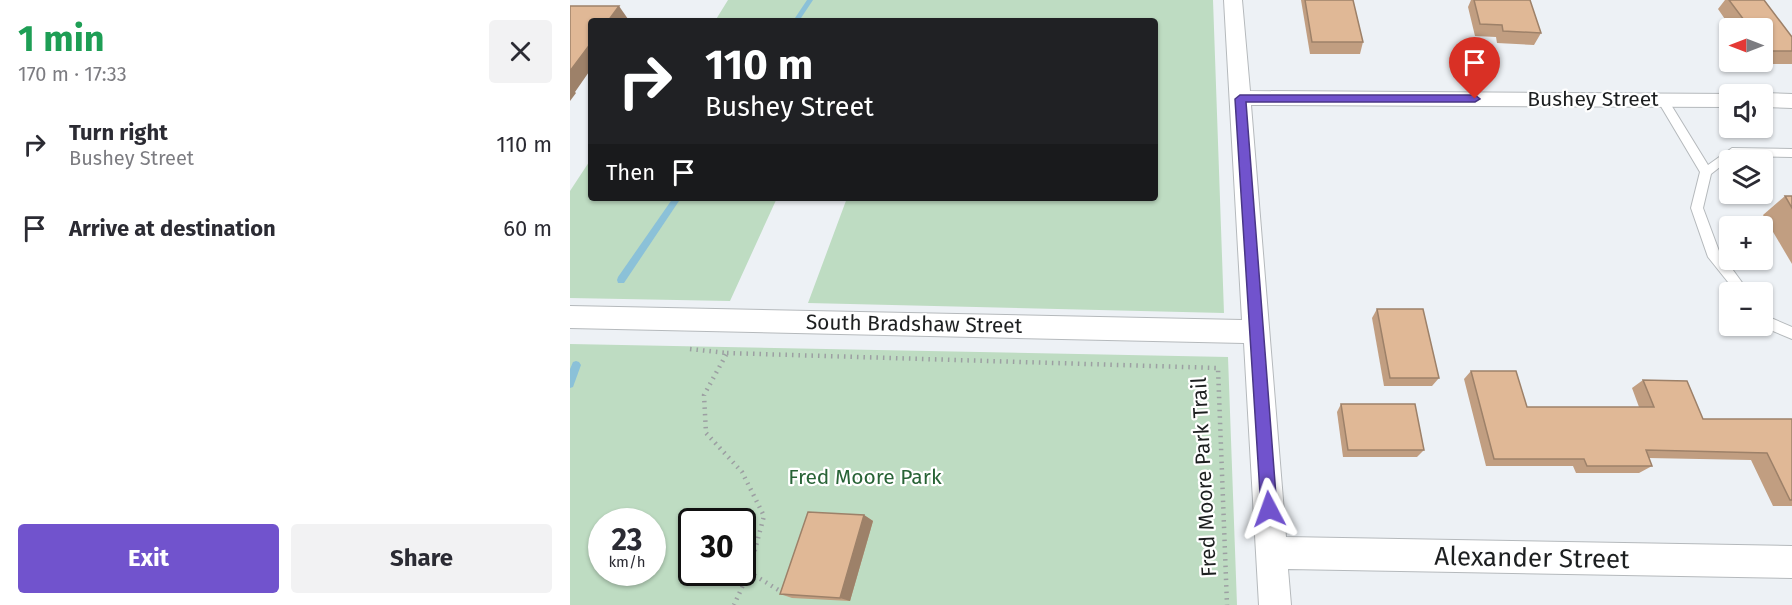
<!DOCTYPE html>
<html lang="en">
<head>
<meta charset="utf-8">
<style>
	body { margin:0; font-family:"Fira Sans",sans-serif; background:#f2f2f3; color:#2b2b33; height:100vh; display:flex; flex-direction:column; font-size:22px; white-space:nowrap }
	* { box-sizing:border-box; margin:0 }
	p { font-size:20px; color:#7c7c81 }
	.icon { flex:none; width:33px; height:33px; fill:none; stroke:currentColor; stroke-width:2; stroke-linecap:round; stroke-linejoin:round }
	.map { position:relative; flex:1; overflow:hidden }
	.side { display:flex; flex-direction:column; background:#fff; width:570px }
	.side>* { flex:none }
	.top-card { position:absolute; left:18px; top:18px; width:570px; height:183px; border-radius:6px; box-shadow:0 2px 4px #0004; background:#202124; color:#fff; overflow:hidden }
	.needle { width:39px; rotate:270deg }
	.tools { position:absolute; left:1149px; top:18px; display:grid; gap:12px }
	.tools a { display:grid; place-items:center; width:54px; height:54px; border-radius:6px; background:#fff; box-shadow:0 2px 4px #0004; font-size:30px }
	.speed { position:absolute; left:18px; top:508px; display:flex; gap:12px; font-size:30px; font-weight:700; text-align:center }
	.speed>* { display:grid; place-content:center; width:78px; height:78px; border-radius:50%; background:#fff; box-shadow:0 2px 4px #0004; line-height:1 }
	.speed small { font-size:15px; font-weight:400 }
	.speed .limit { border:3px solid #111; border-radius:9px; background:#fff; color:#111 }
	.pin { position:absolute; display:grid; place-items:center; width:51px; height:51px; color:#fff; margin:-62px -26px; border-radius:50% 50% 50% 0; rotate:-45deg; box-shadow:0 0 6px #0007 }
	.pin .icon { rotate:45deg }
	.me { position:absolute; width:66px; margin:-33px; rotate:356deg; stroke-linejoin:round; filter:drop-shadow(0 0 4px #0008) }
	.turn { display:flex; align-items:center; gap:21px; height:126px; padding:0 18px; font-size:27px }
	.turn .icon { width:78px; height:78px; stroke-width:2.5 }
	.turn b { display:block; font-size:42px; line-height:51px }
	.then { display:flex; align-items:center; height:57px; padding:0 18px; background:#0003; gap:12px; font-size:22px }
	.round { display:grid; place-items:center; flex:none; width:63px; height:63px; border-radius:6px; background:#f2f2f3 }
	.overview { display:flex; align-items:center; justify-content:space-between; height:102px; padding:0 18px }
	h1 { font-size:36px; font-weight:700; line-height:45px; color:#1e9e55 }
	.button { display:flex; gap:12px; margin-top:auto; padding:12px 18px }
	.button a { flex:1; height:69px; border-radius:6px; background:#7153cd; color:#fff; font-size:24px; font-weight:700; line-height:69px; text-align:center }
	.button a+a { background:#f2f2f3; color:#2b2b33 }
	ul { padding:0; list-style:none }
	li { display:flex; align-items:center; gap:18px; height:84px; padding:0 18px }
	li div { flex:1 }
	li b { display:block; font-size:22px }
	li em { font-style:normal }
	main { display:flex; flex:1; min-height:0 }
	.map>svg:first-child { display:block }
	.green { fill:#bedcc2; fill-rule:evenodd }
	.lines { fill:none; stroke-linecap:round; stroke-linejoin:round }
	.stream { fill:#8bc1d8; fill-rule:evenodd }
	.lane-casing { stroke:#b5b9bc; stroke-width:2 }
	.street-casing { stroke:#b5b9bc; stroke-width:2 }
	.path { stroke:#9c9fa2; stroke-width:4.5; stroke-dasharray:1.5 5; stroke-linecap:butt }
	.lane { fill:#fff; fill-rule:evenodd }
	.street { fill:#fff; fill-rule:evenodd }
	.wall { fill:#c19e81 }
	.shaded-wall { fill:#9d8169 }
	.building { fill:#e0b896; stroke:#9d8169; stroke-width:1.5 }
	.route { fill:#7153cd; stroke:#493685; stroke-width:1.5 }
	.labels { text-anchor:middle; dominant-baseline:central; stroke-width:4.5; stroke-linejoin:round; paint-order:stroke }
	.street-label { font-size:21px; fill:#1d1f20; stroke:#fff }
	.park-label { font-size:21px; fill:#286336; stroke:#fff }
	.near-street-label { font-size:26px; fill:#1d1f20; stroke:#fff }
</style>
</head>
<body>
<main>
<section class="side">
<div class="overview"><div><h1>1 min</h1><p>170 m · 17:33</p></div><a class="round"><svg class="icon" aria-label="close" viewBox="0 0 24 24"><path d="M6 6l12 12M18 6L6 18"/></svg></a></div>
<ul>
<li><svg class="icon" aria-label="right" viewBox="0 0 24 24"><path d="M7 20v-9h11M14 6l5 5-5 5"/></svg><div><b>Turn right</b><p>Bushey Street</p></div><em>110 m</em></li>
<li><svg class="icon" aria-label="arrive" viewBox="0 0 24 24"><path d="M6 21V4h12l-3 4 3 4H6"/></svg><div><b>Arrive at destination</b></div><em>60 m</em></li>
</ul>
<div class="button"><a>Exit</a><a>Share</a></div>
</section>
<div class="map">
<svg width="1222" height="605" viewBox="0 0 1222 605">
	<rect width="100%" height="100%" fill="#edf1f5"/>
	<g class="green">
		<polygon points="158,0 643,0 654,313 238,303 277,198 585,198 585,21 145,21"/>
		<polygon points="21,159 21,198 207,198 160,301 0,298 0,191"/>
		<path d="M0,344L658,357L667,605H0ZM32,522H82V573H32ZM122,522H172V573H122Z"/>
	</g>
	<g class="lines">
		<g class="stream">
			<polygon points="237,0 243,0 229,21 223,21"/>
			<polygon points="103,198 111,198 54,283 48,283 47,280 48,277"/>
			<polygon points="6,361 9,362 11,365 3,387 0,388 0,369 3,362"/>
		</g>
		<g class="lane-casing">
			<g id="lane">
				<polygon points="1091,94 1095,95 1138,165 1162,148 1222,149 1222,157 1164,156 1141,174 1133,208 1149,251 1179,292 1166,292 1138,257 1121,208 1130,172 1086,98"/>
				<polygon points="1192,311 1201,318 1222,327 1222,339 1191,326"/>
			</g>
		</g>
		<g class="street-casing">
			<g id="street">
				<polygon points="654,0 672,0 680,91 1166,94 1160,94 1160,107 681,105 716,537 1222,546 1222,578 718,569 721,605 689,605 674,343 0,328 0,306 672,320"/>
				<polygon points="1192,93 1222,94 1222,108 1192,107 1192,94 1186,94"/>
			</g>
		</g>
		<g class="path">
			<polyline points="120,349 157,353 134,395 136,433 172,472 194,516 179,572 164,605"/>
			<polyline points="157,353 648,368 657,605"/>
			<polyline points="179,572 215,594"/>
		</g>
		<use href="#lane" class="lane"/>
		<use href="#street" class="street"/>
	</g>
	<g class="wall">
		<polygon points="731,0 783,0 793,42 790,54 740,54"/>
		<polygon points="901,0 960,0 971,33 964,45 927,43 926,37 905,36 898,7"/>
		<polygon points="1155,0 1194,0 1222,37 1222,64 1186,64 1185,62 1192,62 1192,28 1161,28 1148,9"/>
		<polygon points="1215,196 1222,196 1222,264 1193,215"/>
		<polygon points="807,309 869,378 862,386 814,386 802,318"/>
		<polygon points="901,371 957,407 1069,407 1062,388 1073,380 1133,419 1222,419 1222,506 1203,506 1181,460 1078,458 1082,466 1069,473 1006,473 1003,466 916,466 894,379"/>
		<polygon points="771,404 854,450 847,457 773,457 767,412"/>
		<polygon points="294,515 303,521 280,601 222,598 210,594"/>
	</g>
	<g class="shaded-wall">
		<polygon points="49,6 58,19 57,21 38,21"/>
		<polygon points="21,43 21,69 5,92 6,93 0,101 0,71"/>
		<polygon points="294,515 303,521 280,601 270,598"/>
	</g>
	<g class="building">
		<polygon points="735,0 783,0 793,42 742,42"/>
		<polygon points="904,0 960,0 971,33 933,31 932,25 910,24"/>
		<polygon points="1159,0 1194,0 1222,37 1222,51 1197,51 1192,46 1192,28 1180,28"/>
		<polygon points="0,6 49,6 38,21 21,21 21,43 0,71"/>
		<polygon points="1215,196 1222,196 1222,208"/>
		<polygon points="807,309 853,309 869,378 820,378"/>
		<polygon points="901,371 946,371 957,407 1084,407 1073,380 1117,381 1133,419 1222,419 1222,500 1220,500 1197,453 1076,450 1082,466 1017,466 1014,459 924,459"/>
		<polygon points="771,404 845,404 854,450 778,450"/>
		<polygon points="238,512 294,515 270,598 210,594"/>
	</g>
	<polygon class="route" points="670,95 905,95 910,99 905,102 676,102 707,509 705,515 699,517 693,515 691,509 665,99"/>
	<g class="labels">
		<g class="street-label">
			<text x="1023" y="99">Bushey Street</text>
			<text transform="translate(344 324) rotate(1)">South Bradshaw Street</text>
			<text transform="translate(634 477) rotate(-93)">Fred Moore Park Trail</text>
		</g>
		<g class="park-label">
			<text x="295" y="477">Fred Moore Park</text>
		</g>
		<g class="near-street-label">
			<text transform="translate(962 558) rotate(1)">Alexander Street</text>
		</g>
	</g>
</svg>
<div class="tools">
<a><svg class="needle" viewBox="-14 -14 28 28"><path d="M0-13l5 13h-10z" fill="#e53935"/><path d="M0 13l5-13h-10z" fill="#7c7c81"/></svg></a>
<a><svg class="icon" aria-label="sound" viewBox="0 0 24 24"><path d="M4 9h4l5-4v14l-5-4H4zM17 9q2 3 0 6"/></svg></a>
<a><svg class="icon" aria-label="layers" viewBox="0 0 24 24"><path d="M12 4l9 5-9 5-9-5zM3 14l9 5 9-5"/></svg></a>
<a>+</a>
<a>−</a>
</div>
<div class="speed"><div>23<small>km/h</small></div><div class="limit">30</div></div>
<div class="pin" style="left:905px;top:99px;background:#d93025"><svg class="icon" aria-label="arrive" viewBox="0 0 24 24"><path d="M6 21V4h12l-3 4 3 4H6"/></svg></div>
<svg class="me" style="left:699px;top:509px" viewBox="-20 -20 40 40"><path d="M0-17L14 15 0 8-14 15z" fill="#7153cd" stroke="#fff" stroke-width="4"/></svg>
<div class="top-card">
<div class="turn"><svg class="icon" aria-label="right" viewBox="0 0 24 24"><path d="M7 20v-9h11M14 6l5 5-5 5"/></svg><div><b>110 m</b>Bushey Street</div></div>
<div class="then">Then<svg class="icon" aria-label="arrive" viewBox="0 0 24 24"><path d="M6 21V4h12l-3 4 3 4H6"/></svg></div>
</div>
</div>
</main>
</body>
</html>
